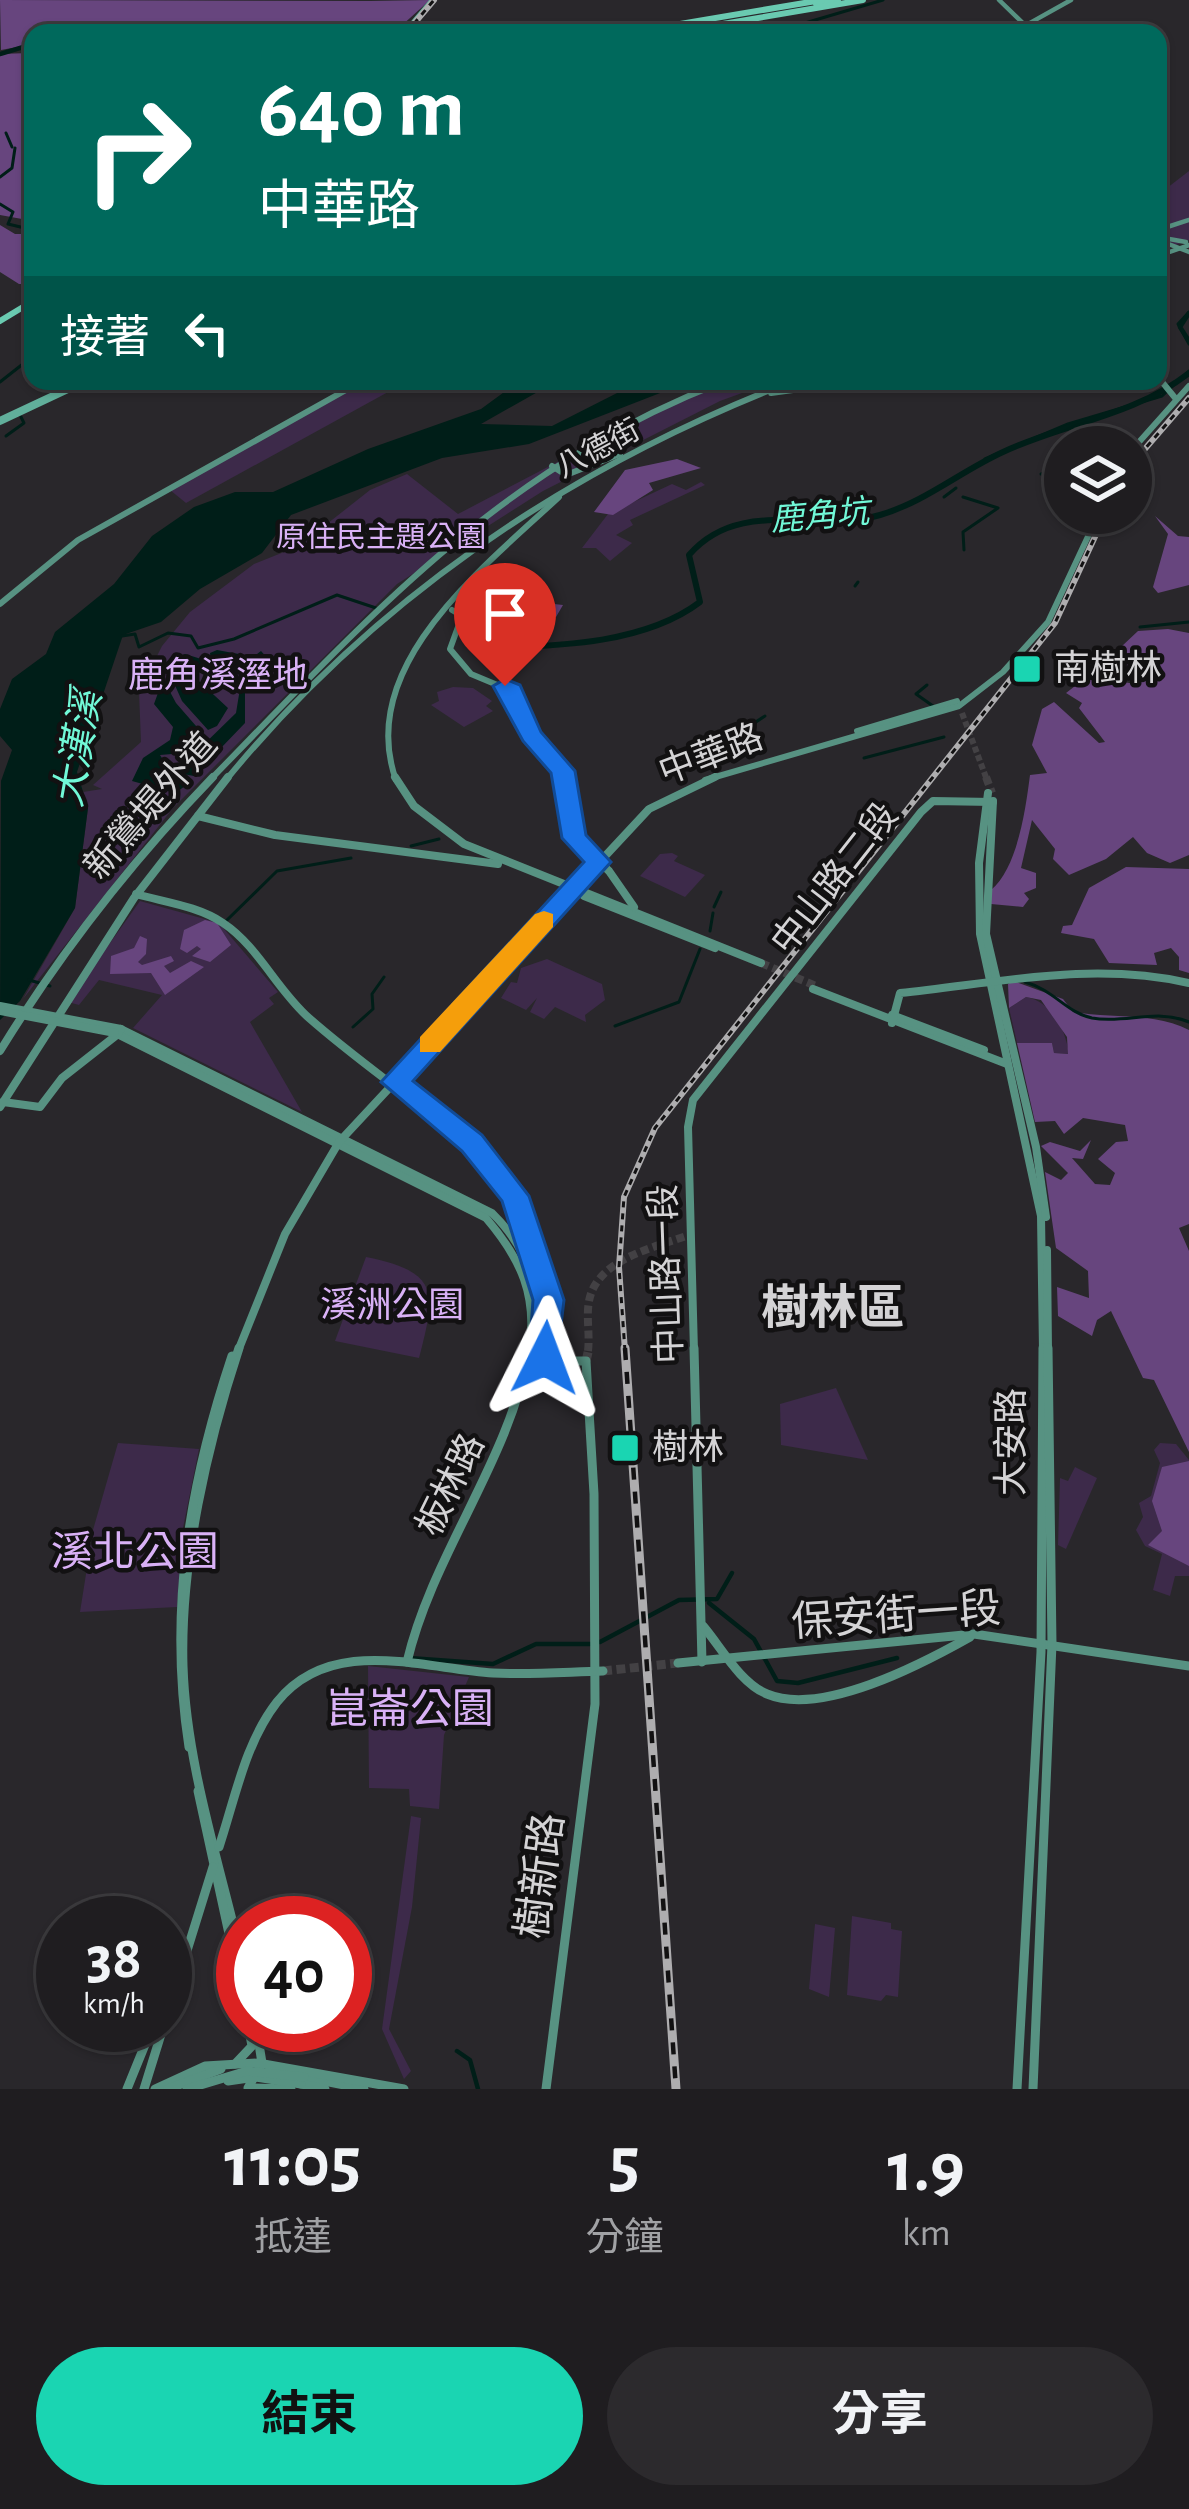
<!DOCTYPE html>
<html lang="zh-TW">
<head>
<meta charset="utf-8">
<style>
	body { margin:0; font-family:"Alegreya Sans","Noto Sans TC",sans-serif; background:#2c2a2d; color:#f1f3f6; height:100vh; display:flex; flex-direction:column; font-size:45px; white-space:nowrap }
	* { box-sizing:border-box; margin:0 }
	p { font-size:39px; color:#a1a2a5 }
	.icon { flex:none; width:66px; height:66px; fill:none; stroke:currentColor; stroke-width:2; stroke-linecap:round; stroke-linejoin:round }
	.map { position:relative; height:2089px; overflow:hidden }
	.drawer { display:flex; flex-direction:column; background:#1f1d20; flex:1 }
	.drawer>* { flex:none }
	.guide { position:absolute; left:24px; top:24px; width:1143px; height:366px; border-radius:24px; box-shadow:0 3px 9px #0004,0 0 0 3px #3c3b3e; background:#00695c; color:#fff; overflow:hidden }
	.fabs { position:absolute; left:1044px; top:426px; display:grid; gap:24px }
	.fabs a { display:grid; place-items:center; width:108px; height:108px; border-radius:50%; background:#1f1d20; box-shadow:0 3px 9px #0004,0 0 0 3px #3c3b3e; font-size:60px }
	.speed { position:absolute; left:36px; top:1896px; display:flex; gap:24px; font-size:60px; font-weight:700; text-align:center }
	.speed>* { display:grid; place-content:center; width:156px; height:156px; border-radius:50%; background:#1f1d20; box-shadow:0 3px 9px #0004,0 0 0 3px #3c3b3e; line-height:1 }
	.speed small { font-size:30px; font-weight:400 }
	.speed .limit { border:18px solid #d22; background:#fff; color:#111 }
	.pin { position:absolute; display:grid; place-items:center; width:102px; height:102px; color:#fff; margin:-123px -51px; border-radius:50% 50% 50% 0; rotate:-45deg; box-shadow:0 0 12px #0007 }
	.pin .icon { rotate:45deg }
	.me { position:absolute; width:132px; margin:-66px; rotate:3deg; stroke-linejoin:round; filter:drop-shadow(0 0 9px #0008) }
	.turn { display:flex; align-items:center; gap:42px; height:252px; padding:0 36px; font-size:54px }
	.turn .icon { width:156px; height:156px; stroke-width:2.5 }
	.turn b { display:block; font-size:84px; line-height:102px }
	.then { display:flex; align-items:center; height:114px; padding:0 36px; background:#0003; gap:24px; font-size:45px }
	.eta { display:flex; justify-content:space-evenly; align-items:center; height:204px; text-align:center }
	.eta b { font-size:72px; font-weight:700; line-height:84px }
	.action { display:flex; gap:24px; margin-top:auto; padding:24px 36px }
	.action a { flex:1; height:138px; border-radius:72px; background:#1ad5b2; color:#111; font-size:48px; font-weight:700; line-height:138px; text-align:center }
	.action a+a { background:#2c2a2d; color:#f1f3f6 }
	.map>svg:first-child { display:block }
	.green { fill:#3d2a4a }
	.forest { fill:#67457e }
	.water { fill:#001e18 }
	.lines { fill:none; stroke-linecap:round; stroke-linejoin:round }
	.stream-far1 { stroke:#001e18; stroke-width:3 }
	.stream { stroke:#001e18; stroke-width:4.5 }
	.river-far1 { stroke:#001e18; stroke-width:4.5 }
	.river { stroke:#001e18; stroke-width:6 }
	.secondary-tunnel-far2 { stroke:#434144; stroke-width:6; stroke-dasharray:6 3; stroke-linecap:butt }
	.secondary-tunnel-far1 { stroke:#434144; stroke-width:8; stroke-dasharray:8 4.5; stroke-linecap:butt }
	.secondary-tunnel { stroke:#434144; stroke-width:9; stroke-dasharray:9 4.5; stroke-linecap:butt }
	.secondary-far3 { stroke:#579282; stroke-width:4.5 }
	.secondary-far2 { stroke:#579282; stroke-width:6 }
	.secondary-far1 { stroke:#579282; stroke-width:8 }
	.secondary { stroke:#579282; stroke-width:9 }
	.primary-far1 { stroke:#61af9b; stroke-width:6 }
	.primary { stroke:#61af9b; stroke-width:8 }
	.highway { stroke:#6acab1; stroke-width:6 }
	.rail-far1-casing { stroke:#aeadaf; stroke-width:6 }
	.rail-casing { stroke:#aeadaf; stroke-width:9 }
	.rail-far1 { stroke:#121112; stroke-width:3; stroke-dasharray:6; stroke-linecap:butt }
	.rail { stroke:#121112; stroke-width:4.5; stroke-dasharray:12; stroke-linecap:butt }
	.secondary-bridge-far2 { stroke:#579282; stroke-width:4.5 }
	.secondary-bridge-far1 { stroke:#579282; stroke-width:8 }
	.secondary-bridge { stroke:#579282; stroke-width:9 }
	.highway-bridge { stroke:#6acab1; stroke-width:6 }
	.route { fill:#1a73e8; stroke:#114b97; stroke-width:3 }
	.slow { fill:#f59e0b }
	.poi-dot { fill:#1ad5b2; stroke:#121112; stroke-width:4.5 }
	.labels { text-anchor:middle; dominant-baseline:central; stroke-width:9; stroke-linejoin:round; paint-order:stroke }
	.far-street-label { font-size:30px; fill:#d4d3d5; stroke:#121112 }
	.far-park-label { font-size:30px; fill:#d9b1f6; stroke:#121112 }
	.far-water-label { font-size:33px; font-style:italic; fill:#71f8d7; stroke:#121112 }
	.poi-label { font-size:36px; fill:#d4d3d5; stroke:#121112; text-anchor:start }
	.park-label { font-size:36px; fill:#d9b1f6; stroke:#121112 }
	.street-label { font-size:36px; fill:#d4d3d5; stroke:#121112 }
	.water-label { font-size:39px; font-style:italic; fill:#71f8d7; stroke:#121112 }
	.near-park-label { font-size:42px; fill:#d9b1f6; stroke:#121112 }
	.near-street-label { font-size:42px; fill:#d4d3d5; stroke:#121112 }
	.district-label { font-size:48px; font-weight:bold; fill:#d4d3d5; stroke:#121112 }
</style>
</head>
<body>
<div class="map">
<svg width="1189" height="2089" viewBox="0 0 1189 2089">
	<rect width="100%" height="100%" fill="#29272b"/>
	<g class="green">
		<polygon points="1189,171 1189,240 1158,252 1158,195"/>
		<polygon points="363,381 408,381 186,503 170,490"/>
		<polygon points="733,381 775,381 720,401 543,491 397,584 173,808 23,999 75,908 88,808 83,792 102,789 93,785 141,742 139,692 162,646 190,612 254,564 299,546 370,490 407,474 458,514 678,399"/>
		<polygon points="701,482 705,485 630,520 633,525 616,535 632,543 610,561 596,548 582,548 608,514 672,484 686,490"/>
		<polygon points="453,687 473,688 492,701 486,706 493,711 464,727 431,705 439,701 437,692"/>
		<polygon points="672,853 678,856 674,861 705,875 685,897 640,876 660,854"/>
		<polygon points="140,901 219,923 278,992 269,998 274,1004 250,1022 302,1112 133,1028 162,995 99,980 79,1005 68,1002"/>
		<polygon points="547,959 602,984 605,1000 585,1015 586,1022 555,1007 544,1019 530,1012 537,998 526,1010 501,998 511,982 517,983 521,968"/>
		<path d="M1026,997C1052,1002 1065,1028 1069,1054L1054,1053L1052,1043H1017L1009,1008Z"/>
		<path d="M366,1257C440,1272 436,1292 419,1358L335,1341Z"/>
		<polygon points="836,1388 868,1460 781,1445 780,1404"/>
		<polygon points="118,1443 199,1449 183,1528 177,1607 80,1612 93,1530"/>
		<polygon points="1160,1443 1176,1444 1189,1460 1189,1576 1175,1576 1170,1596 1153,1590 1162,1554 1145,1546 1136,1530 1143,1517 1139,1503 1151,1496 1160,1463 1154,1450"/>
		<polygon points="1075,1467 1097,1478 1066,1549 1058,1545 1060,1478 1068,1481"/>
		<polygon points="368,1666 469,1677 444,1735 439,1809 410,1806 409,1789 369,1788"/>
		<polygon points="411,1816 421,1818 412,1907 389,2029 411,2071 404,2079 382,2029"/>
		<polygon points="852,1916 891,1923 891,1929 902,1931 898,1997 886,1995 881,2001 847,1995"/>
		<polygon points="815,1924 835,1928 829,1997 809,1989"/>
	</g>
	<g class="forest">
		<path d="M0,0L370,1L430,0L400,27L401,33H210L189,29L190,23C154,31 123,31 88,29V33H33V44L1,50Z"/>
		<polygon points="33,48 33,221 0,215 0,54 29,53"/>
		<polygon points="0,225 15,234 33,234 33,284 19,284 0,272"/>
		<polygon points="677,459 701,468 649,483 653,490 613,515 594,512 625,470"/>
		<polygon points="1155,516 1178,536 1189,537 1189,585 1158,593 1153,587 1168,534"/>
		<path d="M478,587C505,598 515,603 542,589L528,601L563,605L556,617L464,602Z"/>
		<path d="M1168,629L1189,633V855L1170,863L1147,853L1133,837L1106,859L1069,875L1053,859L1055,849L1032,820L1021,868L1036,873V888L1024,893L1029,899L1023,907L991,904V890C1018,868 1026,806 1030,775L1047,773L1032,745L1042,709L1054,702L1099,743L1105,742L1079,708L1082,703L1066,693L1088,676L1141,685V676L1105,662L1138,631Z"/>
		<polygon points="1126,867 1189,869 1189,973 1179,970 1179,957 1171,948 1154,953 1157,965 1109,963 1094,939 1061,933 1063,926 1072,925 1089,888"/>
		<polygon points="205,920 217,923 231,945 210,962 192,956 201,949 197,946 187,953 180,949 184,930"/>
		<polygon points="140,936 147,939 146,954 138,962 142,965 171,956 174,961 164,966 170,973 191,961 204,967 165,995 151,973 110,974 111,956 134,948"/>
		<path d="M1013,981L1063,999L1073,1012C1112,1019 1155,1012 1189,1030V1224L1179,1228L1189,1251V1452L1154,1380L1143,1378L1111,1311L1097,1320L1092,1336L1058,1316L1057,1287L1089,1298L1088,1271L1056,1248L1045,1172L1061,1180L1068,1173L1041,1146L1050,1142L1080,1151L1091,1140L1083,1159L1072,1158L1095,1184L1110,1185L1115,1173L1098,1159L1116,1142L1128,1141L1125,1125L1083,1118L1064,1134L1055,1121L1035,1122L1017,1043H1052L1054,1053L1068,1054L1067,1037L1041,1000L1026,997L1009,1008L1008,984Z"/>
		<polygon points="1189,1461 1189,1566 1148,1545 1162,1531 1152,1501 1162,1467"/>
	</g>
	<g class="water">
		<polygon points="519,381 557,381 481,424 552,426 623,390 598,381 637,386 691,381 529,444 442,458 291,515 262,553 200,589 161,622 123,635 77,772 88,808 75,908 20,1001 0,1020 1,781 12,750 0,736 0,709 12,679 46,654 55,632 114,584 152,536 194,507 235,492 273,492 368,449 481,409"/>
		<polygon points="217,650 244,655 227,682 216,680 204,663 187,670 228,708 217,726 208,730 182,701 165,663 185,654 211,662 210,653"/>
		<polygon points="261,651 270,661 245,683 245,723 194,776 183,774 195,753 236,713 244,664"/>
		<polygon points="161,675 176,703 203,734 184,753 160,755 170,771 191,782 175,793 132,781 143,758 170,740 173,727 154,704 158,693 152,682"/>
	</g>
	<g class="lines">
		<g class="stream-far1">
			<polyline points="744,33 757,33"/>
			<polyline points="771,33 883,0"/>
			<polyline points="6,133 12,147"/>
			<polyline points="0,177 12,168 15,148"/>
			<polyline points="0,204 13,212 8,224 33,230"/>
			<polyline points="1189,312 1178,324 1189,344"/>
			<polyline points="0,382 33,356"/>
			<polyline points="6,436 24,423 21,417"/>
			<polyline points="985,459 1068,424 1162,396 1189,371"/>
			<polyline points="1041,474 1065,467"/>
			<polyline points="944,497 956,488"/>
			<polyline points="963,497 998,508 963,532 964,550"/>
			<polyline points="855,586 858,582"/>
			<polyline points="1140,627 1189,622"/>
			<polyline points="122,636 135,634 139,647 168,633 191,636 198,648 234,639 337,595 376,608"/>
			<polyline points="927,685 916,694 933,706"/>
			<polyline points="722,744 765,716"/>
			<polyline points="864,758 944,737"/>
			<polyline points="411,846 439,839"/>
			<polyline points="714,907 721,892"/>
			<polyline points="226,921 277,871 351,858"/>
			<polyline points="710,931 713,913"/>
			<polyline points="29,980 50,986"/>
			<path d="M1025,982C1054,990 1067,1013 1092,1018C1126,1024 1156,1008 1189,1022"/>
			<polyline points="615,1026 679,1002 700,949"/>
			<polyline points="353,1027 373,1009 372,994 384,977"/>
		</g>
		<g class="stream">
			<polyline points="709,1603 754,1639 777,1681 798,1683 897,1658"/>
			<polyline points="600,1642 679,1600 717,1599 732,1573"/>
			<polyline points="409,1658 493,1664 536,1644 590,1644"/>
			<polyline points="457,2051 470,2060 478,2089"/>
		</g>
		<g class="river-far1">
			<polyline points="122,33 148,26 210,33"/>
			<polyline points="0,54 33,44"/>
			<polyline points="1189,341 1180,327 1189,313"/>
		</g>
		<path class="river" d="M496,648C561,646 646,643 700,602L689,555C740,496 815,534 880,515C925,502 961,471 1003,452C1065,423 1134,416 1189,373"/>
		<polyline class="secondary-tunnel-far2" points="962,713 987,780"/>
		<g class="secondary-tunnel-far1">
			<polyline points="986,777 992,793"/>
			<polyline points="761,963 816,986"/>
			<path d="M588,1351C590,1334 586,1317 589,1301C597,1258 657,1247 692,1234"/>
		</g>
		<g class="secondary-tunnel">
			<polyline points="586,1361 589,1348"/>
			<polyline points="603,1671 678,1663"/>
		</g>
		<g class="secondary-far3">
			<polyline points="999,0 1026,26"/>
			<polyline points="1012,33 1071,0"/>
			<polyline points="1158,230 1189,220"/>
			<polyline points="1158,237 1186,242"/>
			<polyline points="1158,256 1189,245"/>
		</g>
		<g class="secondary-far2">
			<polyline points="1158,377 1176,399"/>
			<polyline points="771,393 859,381"/>
			<polyline points="1131,451 1189,386"/>
			<polyline points="552,466 566,475 620,454"/>
			<polyline points="0,604 78,540 362,381"/>
			<polyline points="452,610 462,616 450,649 471,674 512,691 525,726 566,780"/>
			<polyline points="857,731 957,701"/>
			<path d="M210,780C372,614 502,467 725,381"/>
			<path d="M226,780C378,595 570,467 793,381"/>
			<path d="M396,780C355,666 484,567 559,497"/>
			<polyline points="705,780 959,706 1003,672 1048,622 1099,513"/>
		</g>
		<g class="secondary-far1">
			<polyline points="395,777 414,806 464,844 761,963"/>
			<polyline points="566,777 574,838 609,871 634,907"/>
			<polyline points="988,793 979,863 980,934 1041,1216 1043,1351"/>
			<polyline points="993,801 986,934 1036,1147 1046,1217"/>
			<polyline points="198,816 275,835 498,864"/>
			<path d="M136,894C164,902 198,906 223,923C258,946 277,990 309,1018C433,1127 546,1160 544,1351"/>
			<polyline points="584,896 715,948"/>
			<polyline points="813,989 1007,1064"/>
			<polyline points="892,1015 984,1050"/>
			<path d="M892,1023L900,993C998,983 1091,961 1189,983"/>
			<path d="M121,1029L492,1213C531,1251 543,1297 539,1351"/>
			<path d="M115,1033L486,1218C521,1259 538,1296 529,1351"/>
			<path d="M0,1051C61,952 132,861 213,777"/>
			<polyline points="3,1102 40,1107 62,1078 118,1034"/>
			<polyline points="0,1107 134,898 228,777"/>
			<polyline points="472,1149 515,1210 529,1244"/>
			<polyline points="1047,1250 1048,1351"/>
			<polyline points="238,1351 285,1234 339,1142 649,809 715,777"/>
			<polyline points="694,1351 688,1127 693,1100 921,812 933,801 993,802"/>
		</g>
		<g class="secondary">
			<path d="M239,1348C207,1445 180,1563 183,1666C186,1765 221,1868 243,1965"/>
			<polyline points="694,1348 702,1662"/>
			<polyline points="530,1361 586,1361 594,1494 595,1704 546,2089"/>
			<polyline points="538,1362 539,1348"/>
			<polyline points="544,1362 544,1348"/>
			<path d="M703,1626C721,1647 740,1683 767,1694C822,1717 922,1664 970,1637"/>
			<path d="M407,1662C433,1552 511,1459 529,1348"/>
			<polyline points="678,1663 974,1634 1189,1666"/>
			<path d="M189,1747C168,1611 189,1485 232,1356"/>
			<polyline points="198,1791 243,1998"/>
			<path d="M219,1847C235,1799 245,1743 277,1702C331,1635 420,1668 493,1673C529,1675 566,1672 603,1671"/>
			<polyline points="165,1997 179,1967"/>
			<polyline points="235,2064 252,2046 248,2025"/>
			<polyline points="304,2077 364,2089"/>
			<polyline points="301,2084 325,2089"/>
			<polyline points="248,2088 262,2063 256,2025"/>
			<polyline points="250,2088 291,2089"/>
			<polyline points="127,2089 153,2025"/>
			<polyline points="144,2089 213,1867"/>
			<polyline points="155,2089 205,2066 258,2063 404,2089"/>
			<polyline points="168,2089 221,2069"/>
			<polyline points="1017,2089 1041,1652 1043,1348"/>
			<polyline points="1033,2089 1052,1644 1048,1348"/>
		</g>
		<polyline class="primary-far1" points="405,33 433,0"/>
		<polyline class="primary" points="0,421 85,381"/>
		<g class="highway">
			<polyline points="816,4 838,0"/>
			<polyline points="627,33 822,0"/>
			<polyline points="677,33 751,22"/>
			<polyline points="0,321 33,301"/>
		</g>
		<g class="rail-far1-casing">
			<g id="rail-far1">
				<polyline points="406,33 434,0"/>
				<polyline points="1131,465 1189,398"/>
				<polyline points="625,1351 619,1267 624,1197 655,1128 1055,623 1106,513"/>
			</g>
		</g>
		<g class="rail-casing">
			<polyline id="rail" points="625,1348 676,2089"/>
		</g>
		<use href="#rail-far1" class="rail-far1"/>
		<use href="#rail" class="rail"/>
		<polyline class="secondary-bridge-far2" points="1158,240 1189,252"/>
		<g class="secondary-bridge-far1">
			<polyline points="0,1006 121,1029"/>
			<polyline points="0,1011 115,1033"/>
		</g>
		<g class="secondary-bridge">
			<polyline points="228,2081 256,2077 301,2084"/>
			<polyline points="187,2089 247,2071 304,2077"/>
		</g>
		<polyline class="highway-bridge" points="717,25 863,0"/>
	</g>
	<polygon class="route" points="505,679 520,685 541,732 575,771 586,835 611,862 413,1081 482,1135 529,1196 564,1300 556,1367 534,1367 529,1358 533,1300 502,1201 462,1151 381,1082 584,862 562,838 551,773 523,741 493,686"/>
	<polygon class="slow" points="544,911 553,914 553,927 440,1052 420,1052 420,1037 535,914"/>
	<g class="poi-dot">
		<rect x="1012" y="654" width="30" height="30" rx="6"/>
		<rect x="610" y="1433" width="30" height="30" rx="6"/>
	</g>
	<g class="labels">
		<g class="far-street-label">
			<text transform="translate(598 449) rotate(-28)">八德街</text>
		</g>
		<g class="far-park-label">
			<text x="381" y="538">原住民主題公園</text>
		</g>
		<g class="far-water-label">
			<text transform="translate(820 517) rotate(-5)">鹿角坑</text>
		</g>
		<g class="poi-label">
			<text x="1054" y="669">南樹林</text>
			<text x="652" y="1448">樹林</text>
		</g>
		<g class="park-label">
			<text x="218" y="676">鹿角溪溼地</text>
			<text x="392" y="1306">溪洲公園</text>
		</g>
		<g class="street-label">
			<text transform="translate(711 755) rotate(-21)">中華路</text>
			<text transform="translate(151 806) rotate(-49)">新鶯堤外道</text>
			<text transform="translate(835 879) rotate(-52)">中山路二段</text>
			<text transform="translate(667 1274) rotate(-92)">中山路一段</text>
			<text transform="translate(1012 1442) rotate(-90)">大安路</text>
			<text transform="translate(451 1485) rotate(-64)">板林路</text>
		</g>
		<g class="water-label">
			<text transform="translate(79 749) rotate(-80)">大漢溪</text>
		</g>
		<g class="near-park-label">
			<text x="135" y="1553">溪北公園</text>
			<text x="410" y="1710">崑崙公園</text>
		</g>
		<g class="near-street-label">
			<text transform="translate(896 1616) rotate(-4)">保安街一段</text>
			<text transform="translate(541 1876) rotate(-82)">樹新路</text>
		</g>
		<g class="district-label">
			<text x="833" y="1310">樹林區</text>
		</g>
	</g>
</svg>
<div class="fabs">
<a><svg class="icon" aria-label="layers" viewBox="0 0 24 24"><path d="M12 4l9 5-9 5-9-5zM3 14l9 5 9-5"/></svg></a>
</div>
<div class="speed"><div>38<small>km/h</small></div><div class="limit">40</div></div>
<div class="pin" style="left:505px;top:686px;background:#d93025"><svg class="icon" aria-label="arrive" viewBox="0 0 24 24"><path d="M6 21V4h12l-3 4 3 4H6"/></svg></div>
<svg class="me" style="left:545px;top:1358px" viewBox="-20 -20 40 40"><path d="M0-17L14 15 0 8-14 15z" fill="#1a73e8" stroke="#fff" stroke-width="4"/></svg>
<div class="guide">
<div class="turn"><svg class="icon" aria-label="right" viewBox="0 0 24 24"><path d="M7 20v-9h11M14 6l5 5-5 5"/></svg><div><b>640 m</b>中華路</div></div>
<div class="then">接著<svg class="icon" aria-label="left" viewBox="0 0 24 24"><path d="M17 20v-9H6M10 6l-5 5 5 5"/></svg></div>
</div>
</div>
<section class="drawer">
<div class="eta">
<div><b>11:05</b><p>抵達</p></div>
<div><b>5</b><p>分鐘</p></div>
<div><b>1.9</b><p>km</p></div>
</div>
<div class="action"><a>結束</a><a>分享</a></div>
</section>
</body>
</html>
